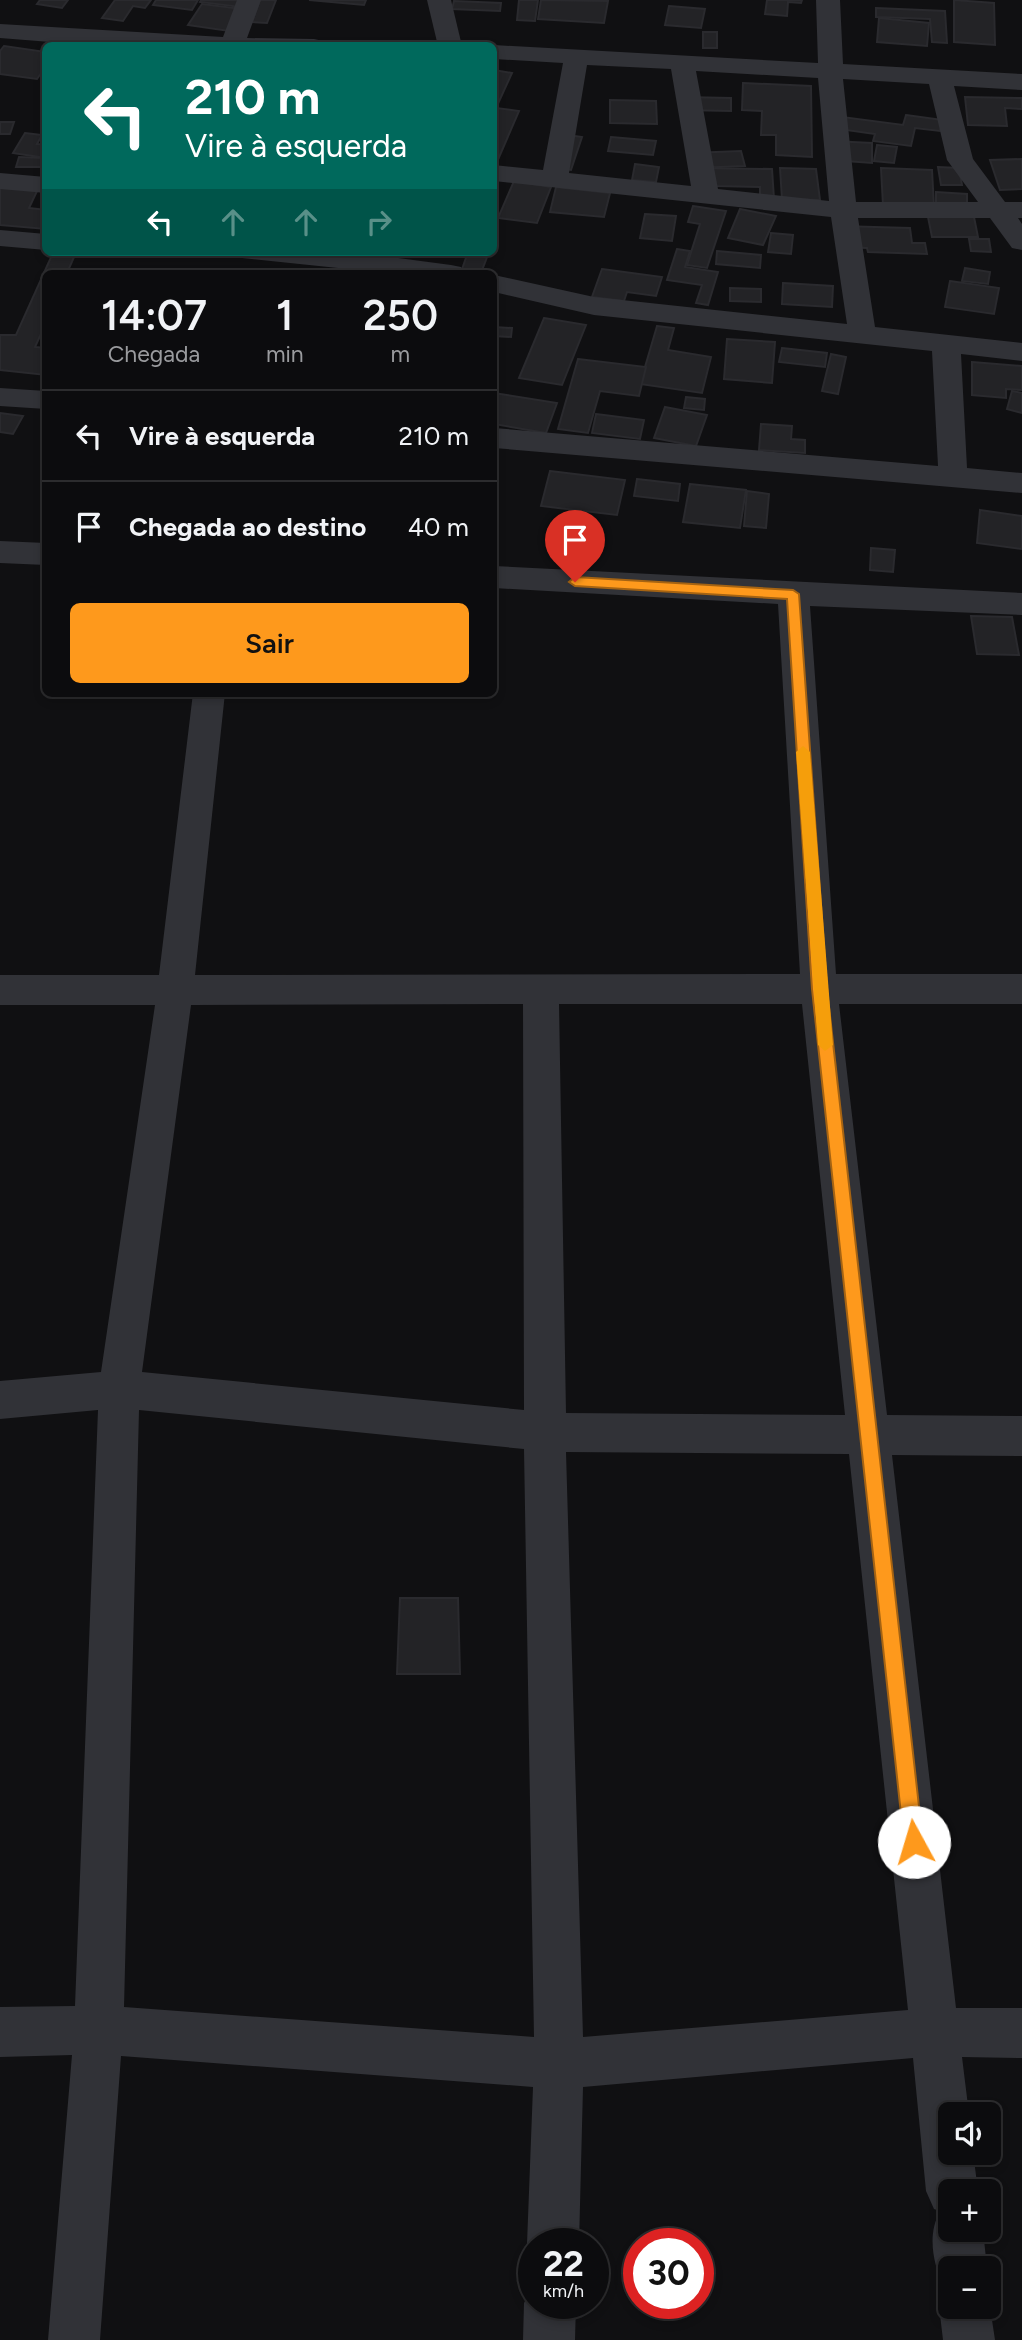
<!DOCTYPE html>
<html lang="pt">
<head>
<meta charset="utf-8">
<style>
	body { margin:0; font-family:Figtree,sans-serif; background:#1a1a1c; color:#f1f3f6; height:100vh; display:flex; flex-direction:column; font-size:26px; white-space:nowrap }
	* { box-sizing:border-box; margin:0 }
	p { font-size:23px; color:#9a9b9e }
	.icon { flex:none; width:38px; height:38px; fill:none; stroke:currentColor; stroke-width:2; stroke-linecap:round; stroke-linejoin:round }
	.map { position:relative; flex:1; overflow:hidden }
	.panel { position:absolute; left:42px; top:270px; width:455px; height:427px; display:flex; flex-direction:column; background:#0c0c0e; border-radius:10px; box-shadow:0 4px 10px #0003,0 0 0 2px #2c2c2e }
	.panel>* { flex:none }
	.guide { position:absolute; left:42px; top:42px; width:455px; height:214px; border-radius:10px; box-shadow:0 4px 10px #0003,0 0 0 2px #2c2c2e; background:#00695c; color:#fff; overflow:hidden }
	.tools { position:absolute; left:938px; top:2102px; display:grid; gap:14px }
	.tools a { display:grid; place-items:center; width:63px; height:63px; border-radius:10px; background:#0c0c0e; box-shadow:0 4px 10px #0003,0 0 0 2px #2c2c2e; font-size:35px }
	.speed { position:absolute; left:518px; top:2228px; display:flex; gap:14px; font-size:35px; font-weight:700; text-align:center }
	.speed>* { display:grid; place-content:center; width:91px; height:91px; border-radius:50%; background:#0c0c0e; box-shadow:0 4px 10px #0003,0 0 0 2px #2c2c2e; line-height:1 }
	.speed small { font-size:18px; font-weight:400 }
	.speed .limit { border:10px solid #d22; background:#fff; color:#111 }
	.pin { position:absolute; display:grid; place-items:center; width:60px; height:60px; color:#fff; margin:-72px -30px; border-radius:50% 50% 50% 0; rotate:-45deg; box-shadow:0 0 7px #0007 }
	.pin .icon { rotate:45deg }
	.me { position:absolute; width:77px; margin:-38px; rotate:354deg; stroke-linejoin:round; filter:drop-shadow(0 0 5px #0008) }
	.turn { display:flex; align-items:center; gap:24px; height:147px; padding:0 28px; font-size:32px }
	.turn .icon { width:91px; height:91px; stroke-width:2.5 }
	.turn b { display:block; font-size:49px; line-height:60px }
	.lanes { display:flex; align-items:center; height:66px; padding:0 28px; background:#0003; justify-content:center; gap:35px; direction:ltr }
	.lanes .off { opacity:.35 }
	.eta { display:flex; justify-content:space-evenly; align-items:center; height:119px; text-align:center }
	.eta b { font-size:42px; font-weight:600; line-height:49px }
	.button { display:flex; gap:14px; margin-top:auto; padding:14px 28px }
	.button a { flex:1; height:80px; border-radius:10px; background:#fe991c; color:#111; font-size:28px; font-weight:600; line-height:80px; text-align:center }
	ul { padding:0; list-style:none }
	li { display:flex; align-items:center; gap:21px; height:91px; padding:0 28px; border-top:2px solid #2c2c2e }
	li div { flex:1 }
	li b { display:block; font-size:26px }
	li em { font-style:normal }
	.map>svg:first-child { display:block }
	.building { fill:#232326; stroke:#2a2a2e; stroke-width:2 }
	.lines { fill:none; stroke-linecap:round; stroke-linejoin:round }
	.minor { fill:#313237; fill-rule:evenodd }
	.route { fill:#fe991c; stroke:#a56312; stroke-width:2 }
	.slow { fill:#f59e0b }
</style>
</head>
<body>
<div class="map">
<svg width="1022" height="2340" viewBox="0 0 1022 2340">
	<rect width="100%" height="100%" fill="#101012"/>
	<g class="building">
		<polygon points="40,0 68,0 62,8 37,4"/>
		<polygon points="115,0 151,0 145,8 133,6 123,21 102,18"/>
		<polygon points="156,0 198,0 192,10 153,5"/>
		<polygon points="201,0 243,0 240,7 200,2"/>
		<polygon points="260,0 276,0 267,23 252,22"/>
		<polygon points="309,0 366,0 364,5"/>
		<polygon points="519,0 538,0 535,21 517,20"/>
		<polygon points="541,0 608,1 604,23 538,19"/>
		<polygon points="767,0 802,0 801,3 788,2 787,16 765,14"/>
		<polygon points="954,0 994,3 995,45 954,42"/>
		<polygon points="454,1 501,3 500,11 452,9"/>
		<polygon points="202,4 242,9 229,31 188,25"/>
		<polygon points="669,6 705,9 701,28 665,25"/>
		<polygon points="876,8 945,11 947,43 932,42 930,19 876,17"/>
		<polygon points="879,18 929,23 927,46 877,42"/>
		<rect x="703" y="32" width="14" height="16"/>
		<polygon points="4,46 46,52 46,66 37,79 0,74 0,51"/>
		<polygon points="494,70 512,73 496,108 519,111 497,162 494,161"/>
		<polygon points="743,83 811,86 812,157 776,155 776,135 761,135 762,111 742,110"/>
		<polygon points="683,97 731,98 731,111 683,110"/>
		<polygon points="965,97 1022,98 1022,109 1005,108 1007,126 968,125"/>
		<polygon points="610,100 656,101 657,124 610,123"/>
		<polygon points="906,115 943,120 940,131 915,128 911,146 873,141 875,134 832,128 835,116 903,125"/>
		<polygon points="0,122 14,122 10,134 0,134"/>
		<polygon points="25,133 42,135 37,144 46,145 46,158 13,153"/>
		<polygon points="561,134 582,137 571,170 550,167"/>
		<polygon points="611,137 656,141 653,155 608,151"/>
		<polygon points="832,141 872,143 872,163 832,160"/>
		<polygon points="877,145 897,147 894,163 874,161"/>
		<polygon points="741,151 745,166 694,168 691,153"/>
		<polygon points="19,157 44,158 41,167 16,167"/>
		<polygon points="1022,159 1022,189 1000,190 990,160"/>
		<polygon points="635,164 659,167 656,182 632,180"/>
		<polygon points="938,167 959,168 962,185 941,185"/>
		<polygon points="692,168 772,169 774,199 760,199 760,187 716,186"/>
		<polygon points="780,168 816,169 820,200 782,199"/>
		<polygon points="881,168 932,170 934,207 883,205"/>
		<polygon points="514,181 551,187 537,223 498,218"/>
		<polygon points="0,185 38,189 29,208 46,210 46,229 0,225"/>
		<polygon points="556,187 610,193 604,217 550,212"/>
		<polygon points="936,192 967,194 967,206 936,203"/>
		<polygon points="693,206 726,211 707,268 687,265 700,224 688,222"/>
		<polygon points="740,209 776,216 763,245 728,238"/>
		<polygon points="645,214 676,216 672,241 640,238"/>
		<polygon points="928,217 974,217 978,237 932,237"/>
		<polygon points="839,226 910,228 912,243 925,243 927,254 868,252 867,248 841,247"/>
		<polygon points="771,233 793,235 791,254 768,252"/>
		<polygon points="969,239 989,239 991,252 971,251"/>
		<polygon points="677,249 690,251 685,267 718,272 708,305 696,303 702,285 667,280"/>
		<polygon points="717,251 761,255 760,268 716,264"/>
		<polygon points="468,252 489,252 481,273 461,272"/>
		<polygon points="52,255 74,257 67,273 46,273 46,323 35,347 46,348 46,375 0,370 0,335 16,335"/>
		<polygon points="965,268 990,272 988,284 962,281"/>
		<polygon points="602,269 662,277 656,296 627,292 624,301 592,297"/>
		<polygon points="950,281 999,288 994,314 945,307"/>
		<polygon points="783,283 833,286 832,307 782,304"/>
		<polygon points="730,288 761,289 761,302 730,301"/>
		<polygon points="544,318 586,325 562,385 519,378"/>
		<polygon points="657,326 674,328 668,350 711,357 702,393 640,384"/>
		<polygon points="494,327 512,328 511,337 494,336"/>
		<polygon points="727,339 775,342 772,383 724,379"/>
		<polygon points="782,348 827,353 825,367 779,362"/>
		<polygon points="831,354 846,357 838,394 822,391"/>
		<polygon points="578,359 646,367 639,396 600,391 588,433 558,429"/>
		<polygon points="972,362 1022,366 1022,390 1006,389 1006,398 972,395"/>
		<polygon points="1012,391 1022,393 1022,413 1007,409"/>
		<polygon points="494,393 557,403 546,433 494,424"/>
		<polygon points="686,397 705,399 704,410 684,408"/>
		<polygon points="665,407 707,415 696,446 654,438"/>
		<polygon points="0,413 23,416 13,434 0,432"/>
		<polygon points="596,414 644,420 640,439 592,433"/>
		<polygon points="761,424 792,426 791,439 805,440 805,453 759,450"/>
		<polygon points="550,471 625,480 617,515 541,506"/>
		<polygon points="637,479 680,484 678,501 634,496"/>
		<polygon points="690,484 746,490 740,528 683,522"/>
		<polygon points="747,491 769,494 766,528 744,526"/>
		<polygon points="980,510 1022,516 1022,549 977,543"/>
		<polygon points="871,548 895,550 893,572 870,570"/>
		<polygon points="971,616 1012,617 1019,655 977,654"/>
		<polygon points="400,1598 458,1598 460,1674 397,1674"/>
	</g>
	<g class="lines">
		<g class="minor">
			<polygon points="237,0 261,0 247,38 314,39 323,41 326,46 101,46 0,38 0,24 223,37"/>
			<polygon points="427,0 451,0 462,46 438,46"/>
			<path d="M816,0H840L843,64L1022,74V90L954,86L973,159L1005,202H1022V218H1018L1022,224V250L1012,248L990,218H858L875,327L1022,343V361L961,354L967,468L1022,473V493L494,448V428L938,466L932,351L594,315L494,292V275L594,297L847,324L831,217L494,181V165L543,170L563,63L494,59V46H490L494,45L818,63ZM587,65L671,69L691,186L569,173ZM696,71L818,78L829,201L718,189ZM843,79L929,84L947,160L978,202H856Z"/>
			<polygon points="0,173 46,177 46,193 0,189"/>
			<polygon points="0,230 46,234 46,250 0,246"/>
			<polygon points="238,252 353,252 451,265 461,267 465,273 386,273 242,258"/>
			<polygon points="0,388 46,391 46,409 0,406"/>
			<polygon points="0,541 46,543 46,565 0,563"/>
			<path d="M494,566L1022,593V615L810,606L836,974H1022V1004H839L887,1415L1022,1416V1456L892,1455L956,2008H1022V2058L962,2057L969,2114H950V2152H973L978,2191H950V2230H983L987,2268H950V2306H989V2300L995,2340H943L939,2306L946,2288L943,2286C933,2262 927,2235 940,2211L934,2209L926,2191L913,2058L583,2087L579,2244H534V2260L527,2244L533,2087L121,2056L100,2340H48L72,2055L0,2057V2007L75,2006L98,1410L0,1419V1381L101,1372L155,1005H0V975H159L193,693H225L195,975L800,974L778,604L494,588ZM523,1004L524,1410L142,1372L191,1005ZM559,1004H802L845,1415L566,1413ZM139,1410L524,1449L534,2037L124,2007ZM566,1452L849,1454L908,2010L583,2037Z"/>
			<polygon points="534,2283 534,2303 576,2303 575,2340 523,2340 524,2303"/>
		</g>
	</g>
	<polygon class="route" points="575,577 793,590 799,594 827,989 923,1842 921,1849 914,1852 907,1849 904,1842 812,989 787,599 575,586 569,582"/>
	<polygon class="slow" points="803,746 810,752 833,1045 825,1051 818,1045 796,752"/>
</svg>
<div class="tools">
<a><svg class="icon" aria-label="sound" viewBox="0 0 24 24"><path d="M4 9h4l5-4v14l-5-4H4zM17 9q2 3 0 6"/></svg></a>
<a>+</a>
<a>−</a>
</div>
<div class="speed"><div>22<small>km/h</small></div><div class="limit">30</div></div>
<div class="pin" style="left:575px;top:582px;background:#d93025"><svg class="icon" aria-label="arrive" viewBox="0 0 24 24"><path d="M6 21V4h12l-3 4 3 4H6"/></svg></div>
<svg class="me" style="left:914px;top:1842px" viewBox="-20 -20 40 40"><circle r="19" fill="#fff"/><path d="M0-13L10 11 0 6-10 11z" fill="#fe991c"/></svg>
<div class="guide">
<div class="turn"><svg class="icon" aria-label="left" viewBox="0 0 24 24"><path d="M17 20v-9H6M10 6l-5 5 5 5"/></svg><div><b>210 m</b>Vire à esquerda</div></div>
<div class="lanes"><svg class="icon" aria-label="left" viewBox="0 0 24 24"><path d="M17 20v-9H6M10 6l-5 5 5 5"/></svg><svg class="icon off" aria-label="ahead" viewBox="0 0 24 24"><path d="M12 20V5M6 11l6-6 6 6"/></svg><svg class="icon off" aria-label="ahead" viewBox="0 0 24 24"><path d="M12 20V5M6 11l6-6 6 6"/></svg><svg class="icon off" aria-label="right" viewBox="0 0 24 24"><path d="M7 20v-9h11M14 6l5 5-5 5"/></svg></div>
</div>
<section class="panel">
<div class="eta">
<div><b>14:07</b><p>Chegada</p></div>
<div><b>1</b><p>min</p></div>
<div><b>250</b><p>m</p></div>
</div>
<ul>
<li><svg class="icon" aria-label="left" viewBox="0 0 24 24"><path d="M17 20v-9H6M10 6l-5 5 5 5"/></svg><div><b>Vire à esquerda</b></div><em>210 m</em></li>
<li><svg class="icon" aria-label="arrive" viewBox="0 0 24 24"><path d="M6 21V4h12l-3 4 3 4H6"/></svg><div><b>Chegada ao destino</b></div><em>40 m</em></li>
</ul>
<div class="button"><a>Sair</a></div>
</section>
</div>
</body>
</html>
